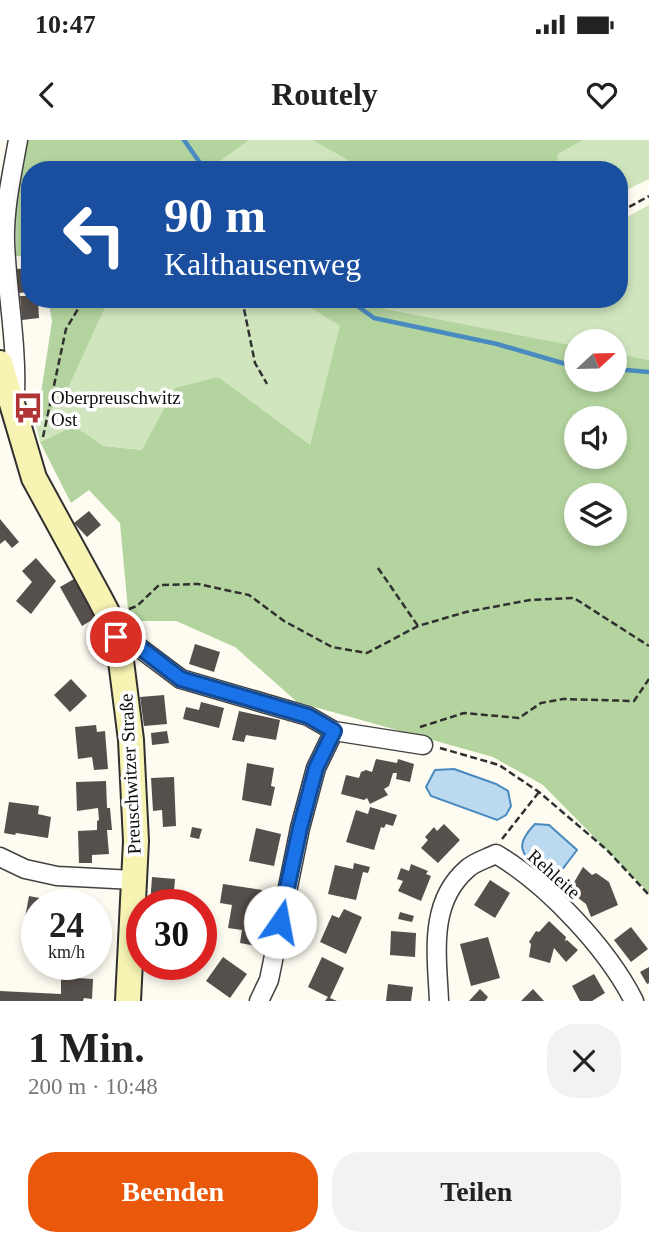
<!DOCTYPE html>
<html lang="de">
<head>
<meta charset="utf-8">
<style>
	body { margin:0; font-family:Georgia,serif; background:#f2f2f2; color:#222; height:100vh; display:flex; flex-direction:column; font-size:26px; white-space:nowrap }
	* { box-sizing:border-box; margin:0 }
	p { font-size:23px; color:#767676 }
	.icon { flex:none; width:38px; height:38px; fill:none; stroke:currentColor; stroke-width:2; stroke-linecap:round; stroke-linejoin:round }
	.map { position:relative; height:861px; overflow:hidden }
	.drawer { display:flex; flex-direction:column; background:#fff; flex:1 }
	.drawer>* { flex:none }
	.banner { position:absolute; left:21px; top:21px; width:607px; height:147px; border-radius:28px; box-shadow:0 4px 10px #0003; background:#1a4fa0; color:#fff; overflow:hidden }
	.needle { width:46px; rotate:68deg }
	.fabs { position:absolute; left:564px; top:189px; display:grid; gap:14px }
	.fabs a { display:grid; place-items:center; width:63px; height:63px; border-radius:50%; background:#fff; box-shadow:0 4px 10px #0003; font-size:35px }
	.speed { position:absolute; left:21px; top:749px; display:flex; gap:14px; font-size:35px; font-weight:700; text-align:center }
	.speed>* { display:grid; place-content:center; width:91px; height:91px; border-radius:50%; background:#fff; box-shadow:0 4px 10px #0003; line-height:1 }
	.speed small { font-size:18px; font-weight:400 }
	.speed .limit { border:10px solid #d22; background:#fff; color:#111 }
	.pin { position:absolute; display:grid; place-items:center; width:60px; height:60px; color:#fff; margin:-30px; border:4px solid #fff; border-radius:50%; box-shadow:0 2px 7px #0007 }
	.me { position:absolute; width:77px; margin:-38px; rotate:12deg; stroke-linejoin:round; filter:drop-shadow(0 0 5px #0008) }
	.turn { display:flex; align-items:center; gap:24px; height:147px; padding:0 28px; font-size:32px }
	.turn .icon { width:91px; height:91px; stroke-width:2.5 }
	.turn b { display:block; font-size:49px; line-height:60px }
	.round { display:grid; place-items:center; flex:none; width:74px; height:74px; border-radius:28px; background:#f2f2f2 }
	.head { display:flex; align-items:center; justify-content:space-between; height:119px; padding:0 28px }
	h1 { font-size:42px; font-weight:700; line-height:52px }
	.cta { display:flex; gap:14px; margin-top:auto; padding:14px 28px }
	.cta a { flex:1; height:80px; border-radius:28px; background:#ea580c; color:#fff; font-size:28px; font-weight:700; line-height:80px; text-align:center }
	.cta a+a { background:#f2f2f2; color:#222 }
	.status { display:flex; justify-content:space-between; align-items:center; height:49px; padding:0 35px; background:#fff; direction:ltr }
	.status svg { height:19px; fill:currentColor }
	header { display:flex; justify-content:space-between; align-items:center; height:91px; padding:0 28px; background:#fff; font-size:32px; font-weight:700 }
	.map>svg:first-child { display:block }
	.green { fill:#d0e5be }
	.forest { fill:#b4d49f; fill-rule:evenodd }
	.water { fill:#bbdaf0; stroke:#498bc0; stroke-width:2 }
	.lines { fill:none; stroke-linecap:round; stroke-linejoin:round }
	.stream { stroke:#498bc0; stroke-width:4.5 }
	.building { fill:#56504c }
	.street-casing { stroke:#414141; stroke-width:21 }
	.secondary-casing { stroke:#303030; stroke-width:28 }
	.path { stroke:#303030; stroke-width:2.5; stroke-dasharray:7 3.5; stroke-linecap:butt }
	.street { stroke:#fff; stroke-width:18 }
	.secondary { stroke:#f7f3b3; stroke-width:24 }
	.route-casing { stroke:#114b97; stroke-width:18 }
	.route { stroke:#1a73e8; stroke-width:12 }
	.labels { text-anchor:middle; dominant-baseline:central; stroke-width:7; stroke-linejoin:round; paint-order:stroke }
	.poi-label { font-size:19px; fill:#0e0e0e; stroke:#fff; text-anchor:start }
	.street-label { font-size:19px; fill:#0e0e0e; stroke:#fff }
</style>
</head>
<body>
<div class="status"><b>10:47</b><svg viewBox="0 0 49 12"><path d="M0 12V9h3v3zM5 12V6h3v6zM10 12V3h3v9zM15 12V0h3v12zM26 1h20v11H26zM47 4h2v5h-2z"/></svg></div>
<header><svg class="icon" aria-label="back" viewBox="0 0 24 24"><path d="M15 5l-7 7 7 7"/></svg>Routely<svg class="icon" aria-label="heart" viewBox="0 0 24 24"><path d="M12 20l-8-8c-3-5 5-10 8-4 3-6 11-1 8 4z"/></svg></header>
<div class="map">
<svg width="649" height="861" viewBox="0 0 649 861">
	<rect width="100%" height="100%" fill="#fefcf1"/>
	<g class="green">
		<polygon points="249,0 312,0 351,22 372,30 221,30 219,22"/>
		<polygon points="583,0 649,0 649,39 620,53 620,30 558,30 558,14"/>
		<polygon points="649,65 649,220 614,213 614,201 576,201 576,206 371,166 361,159 620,159 620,81"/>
		<polygon points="109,159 297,159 341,185 310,305 175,248 143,310 104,306 74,286 40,302 36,286 65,255"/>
	</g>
	<g class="forest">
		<polygon points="27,0 249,0 219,22 221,30 30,30 30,116 16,116 15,73"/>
		<polygon points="312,0 583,0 558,14 557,30 372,30 351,22"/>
		<polygon points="48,159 109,159 65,255 36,286 52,181"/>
		<path d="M297,159H361L371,166L576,206V240H614V213L649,220V753L543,645L493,617L297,562L235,507L176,481H129L120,383L89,350L71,363L40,302L74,286L104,306L142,310L175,248L218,237L310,305L340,186ZM576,278H614V317H576ZM576,355H614V394H576Z"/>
	</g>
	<g class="water">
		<polygon points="454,629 496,644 508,651 511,666 506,675 497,680 431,656 426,647 435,630"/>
		<path d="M535,684L549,685L577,710L558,735L548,737C527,716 509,711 535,684Z"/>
	</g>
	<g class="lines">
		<g class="stream">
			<polyline points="184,0 205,30"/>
			<polyline points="348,159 374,178 497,204 576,227"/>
			<polyline points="614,229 649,232"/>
		</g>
	</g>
	<g class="building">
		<polygon points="30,128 30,152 18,153 17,129"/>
		<polygon points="20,156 30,156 30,159 38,159 39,178 22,180"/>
		<polygon points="89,371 101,385 87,397 74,383"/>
		<polygon points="0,379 19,402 12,408 5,400 0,404"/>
		<polygon points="36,418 56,441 31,474 16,461 32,442 22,431"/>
		<polygon points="74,439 100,475 82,486 60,447"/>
		<polygon points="195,504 220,512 214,532 189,524"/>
		<polygon points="71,539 87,556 70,572 54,555"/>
		<polygon points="164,555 167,584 144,586 140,557"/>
		<polygon points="201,562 224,568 219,588 183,579 186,567 199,570"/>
		<polygon points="239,571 280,580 276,600 246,595 244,602 232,600"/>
		<polygon points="96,585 97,592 105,591 108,629 94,630 92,617 78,619 75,587"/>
		<polygon points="167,591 169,603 152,605 151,593"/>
		<polygon points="376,619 397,623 398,619 414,624 410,642 396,639 397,633 393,633 389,646 384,649 388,655 370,664 367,658 364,660 341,654 346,635 359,638 361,632 366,630 372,632"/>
		<polygon points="247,623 274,628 271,646 275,647 271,666 242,660"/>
		<polygon points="174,637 176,686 163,687 162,670 153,671 151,638"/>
		<polygon points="106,641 107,668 110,668 112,690 107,690 109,714 92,715 92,723 79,723 78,691 97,690 97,681 99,680 98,668 77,671 76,642"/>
		<polygon points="9,662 39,666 38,674 51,677 48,698 16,693 15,695 4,693"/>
		<polygon points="370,667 397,675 393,686 386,684 384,688 381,687 374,710 346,702 356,670 368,674"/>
		<polygon points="444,684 460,700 438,723 421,708 428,700 425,697 434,687 437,691"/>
		<polygon points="192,687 202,689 199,699 190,697"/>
		<polygon points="256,688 281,694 274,726 249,721"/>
		<polygon points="354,723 370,727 368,733 363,732 356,760 328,754 335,725 353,729"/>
		<polygon points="411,724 428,731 426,734 431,736 421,761 398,751 403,741 397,739 401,728 409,731"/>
		<polygon points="583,727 592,735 596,733 609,742 618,765 591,777 586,764 569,751"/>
		<polygon points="152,737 175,739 173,765 150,765"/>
		<polygon points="490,740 510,753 495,778 474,765"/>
		<polygon points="223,744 262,750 261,759 264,759 256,806 240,803 242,790 228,788 232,765 220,763"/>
		<polygon points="29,756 55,761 54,765 37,765 37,791 23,789"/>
		<polygon points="344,769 362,777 346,814 320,802 332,775 339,778"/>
		<polygon points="400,772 414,776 412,782 398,779"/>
		<polygon points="549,781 566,797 565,801 567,800 578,810 566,822 554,808 550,823 529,817 531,804 529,802 536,791 539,792"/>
		<polygon points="96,786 103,786 102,806 96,805"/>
		<polygon points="631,787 648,809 631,822 614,800"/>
		<polygon points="391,791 416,793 415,817 390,815"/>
		<polygon points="488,797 500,838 471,846 460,804"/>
		<polygon points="223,817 247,834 230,858 206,841"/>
		<polygon points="322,817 344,828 330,858 337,861 325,861 328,857 308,847"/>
		<polygon points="649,827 649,843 647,844 640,832"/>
		<polygon points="594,834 605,853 592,861 580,861 572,846"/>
		<polygon points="61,837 93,839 92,859 84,858 83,861 0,861 0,851 61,854"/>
		<polygon points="388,844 413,847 411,861 386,861"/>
		<polygon points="480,849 488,857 485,861 469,861"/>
		<polygon points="533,849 544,861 521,861"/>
	</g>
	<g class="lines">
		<g class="street-casing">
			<g id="street">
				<path d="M15,254C17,203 7,153 5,102C4,68 12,34 18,0"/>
				<polyline points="116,497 129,500 181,539 308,576 334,591 423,605"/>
				<polyline points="0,717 25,729 57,736 134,740"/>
				<polyline points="259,861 269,840 300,688 316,628 334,591"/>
				<path d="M439,861C437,815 428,763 467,729C474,722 486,719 496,714C548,745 607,808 634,861"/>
			</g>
		</g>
		<g class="secondary-casing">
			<polyline id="secondary" points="0,223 34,338 99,457 110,478 120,513 131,600 136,701 128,861"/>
		</g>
		<g class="path">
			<polyline points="620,72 649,56"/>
			<polyline points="242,159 255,223 267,244"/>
			<polyline points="43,297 66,189 84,159"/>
			<polyline points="378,428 418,486"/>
			<polyline points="129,469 137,466 159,445 198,444 249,455 284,481 332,507 367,513 418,486 466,472 530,460 574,458 649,506"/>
			<polyline points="420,587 464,573 519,578 541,563 563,559 634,561 649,539"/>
			<polyline points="440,608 499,625 539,652 607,710 649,755"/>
			<polyline points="502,699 539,652"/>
		</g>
		<use href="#street" class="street"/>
		<use href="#secondary" class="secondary"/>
	</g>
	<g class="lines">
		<g class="route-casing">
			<polyline id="route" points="116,497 130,500 181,539 308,576 334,591 316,628 300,688 280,782"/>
		</g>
		<use href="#route" class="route"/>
	</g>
	<defs>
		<g id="bus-bare" transform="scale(2.415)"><path d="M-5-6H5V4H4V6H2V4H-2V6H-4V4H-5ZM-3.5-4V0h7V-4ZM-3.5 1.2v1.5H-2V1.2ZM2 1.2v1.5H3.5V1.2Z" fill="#b13434" stroke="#fff" stroke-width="2.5" paint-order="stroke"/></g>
	</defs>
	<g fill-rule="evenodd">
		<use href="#bus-bare" x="28" y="268"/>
	</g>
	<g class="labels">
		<g class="poi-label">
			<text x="51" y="257">Oberpreuschwitz<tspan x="51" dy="22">Ost</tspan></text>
		</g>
		<g class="street-label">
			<text transform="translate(130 634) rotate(-93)">Preuschwitzer Straße</text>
			<text transform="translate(554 734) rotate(42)">Rehleite</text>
		</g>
	</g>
</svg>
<div class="fabs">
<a><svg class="needle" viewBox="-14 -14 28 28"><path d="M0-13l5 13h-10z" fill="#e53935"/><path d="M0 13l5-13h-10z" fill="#767676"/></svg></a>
<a><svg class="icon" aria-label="sound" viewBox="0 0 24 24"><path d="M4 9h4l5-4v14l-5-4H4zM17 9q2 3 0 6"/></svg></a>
<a><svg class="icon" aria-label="layers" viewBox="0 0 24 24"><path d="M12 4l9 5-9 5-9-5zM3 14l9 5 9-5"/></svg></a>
</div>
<div class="speed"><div>24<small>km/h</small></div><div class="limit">30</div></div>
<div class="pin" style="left:116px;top:497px;background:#d93025"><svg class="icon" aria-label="arrive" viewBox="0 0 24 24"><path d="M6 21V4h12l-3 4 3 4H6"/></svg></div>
<svg class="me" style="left:280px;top:782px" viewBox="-20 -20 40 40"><circle r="19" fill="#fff"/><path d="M0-13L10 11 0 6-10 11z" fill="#1a73e8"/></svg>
<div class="banner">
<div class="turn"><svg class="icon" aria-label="left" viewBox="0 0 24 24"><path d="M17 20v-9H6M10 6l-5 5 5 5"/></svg><div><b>90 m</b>Kalthausenweg</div></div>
</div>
</div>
<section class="drawer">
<div class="head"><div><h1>1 Min.</h1><p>200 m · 10:48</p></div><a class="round"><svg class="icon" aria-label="close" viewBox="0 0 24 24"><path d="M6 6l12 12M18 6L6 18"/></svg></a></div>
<div class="cta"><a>Beenden</a><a>Teilen</a></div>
</section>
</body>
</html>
